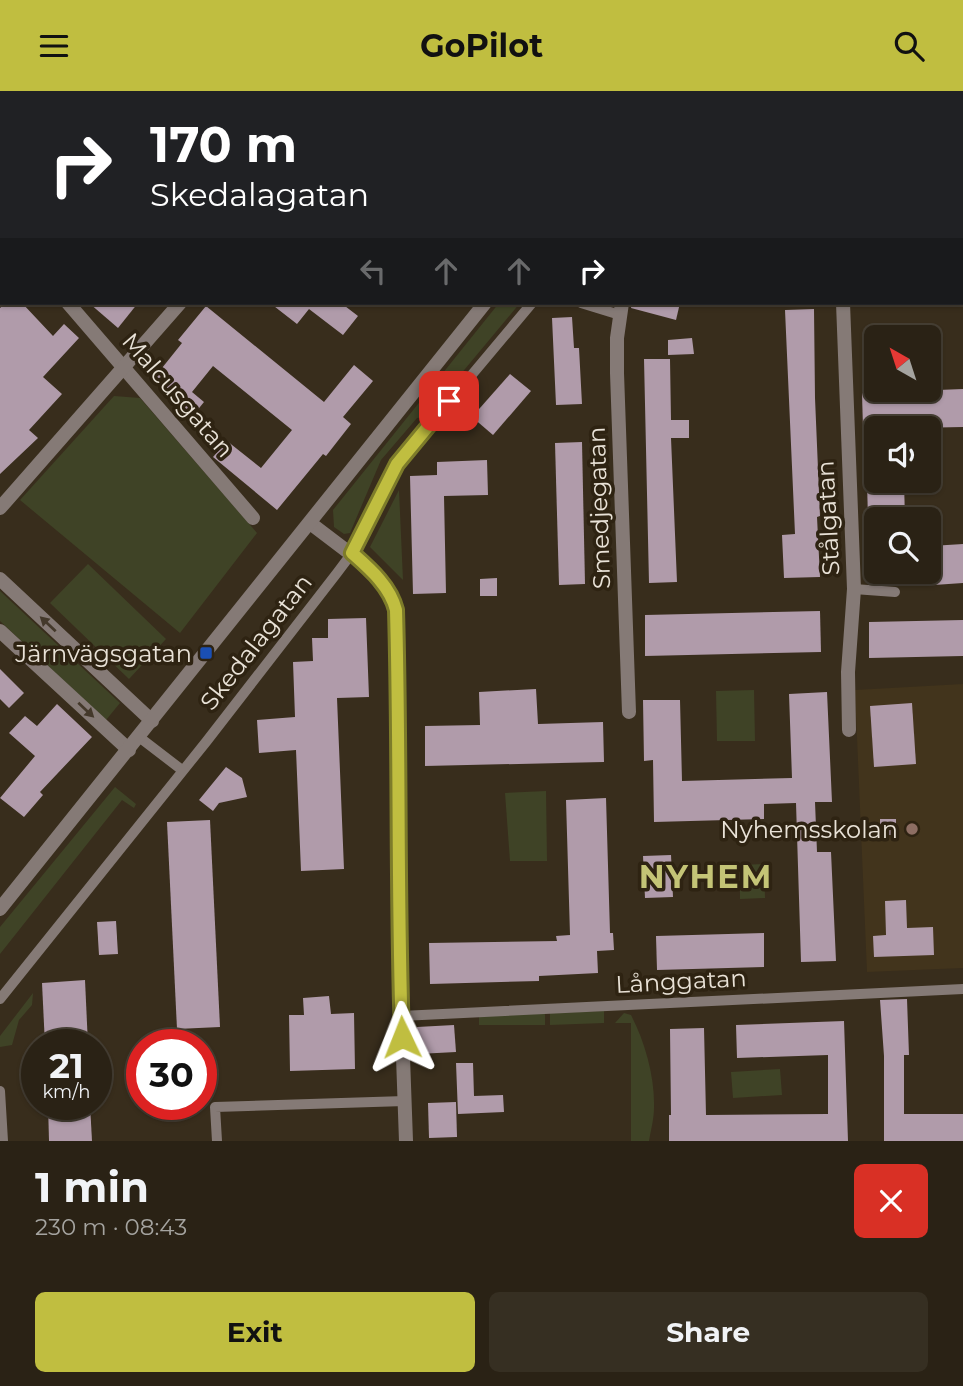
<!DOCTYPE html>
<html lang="en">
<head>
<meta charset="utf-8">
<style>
	body { margin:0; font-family:Montserrat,sans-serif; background:#362f22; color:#f1f3f6; height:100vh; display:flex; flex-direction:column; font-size:26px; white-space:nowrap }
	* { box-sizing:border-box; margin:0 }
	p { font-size:23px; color:#a5a4a0 }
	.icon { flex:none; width:38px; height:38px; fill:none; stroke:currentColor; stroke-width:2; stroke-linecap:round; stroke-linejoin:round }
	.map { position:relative; height:1050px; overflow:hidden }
	.details { display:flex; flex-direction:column; background:#2a2215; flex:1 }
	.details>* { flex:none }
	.banner { position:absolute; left:0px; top:0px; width:964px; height:214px; box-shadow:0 2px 5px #0004,0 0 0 2px #463f34; background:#202124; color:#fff; overflow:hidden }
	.needle { width:46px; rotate:321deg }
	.fabs { position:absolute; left:864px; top:234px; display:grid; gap:14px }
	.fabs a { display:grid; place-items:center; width:77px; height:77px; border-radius:10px; background:#2a2215; box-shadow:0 2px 5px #0004,0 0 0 2px #463f34; font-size:35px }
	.speed { position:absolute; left:21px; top:938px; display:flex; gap:14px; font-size:35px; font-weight:700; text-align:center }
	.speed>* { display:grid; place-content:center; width:91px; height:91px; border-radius:50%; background:#2a2215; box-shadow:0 2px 5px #0004,0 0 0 2px #463f34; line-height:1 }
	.speed small { font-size:18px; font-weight:400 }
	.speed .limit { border:10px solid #d22; background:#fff; color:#111 }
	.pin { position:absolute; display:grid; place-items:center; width:60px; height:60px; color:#fff; margin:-30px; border-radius:14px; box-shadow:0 4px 10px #0006 }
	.me { position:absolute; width:77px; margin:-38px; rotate:358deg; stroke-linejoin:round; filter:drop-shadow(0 0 5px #0008) }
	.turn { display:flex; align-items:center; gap:24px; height:147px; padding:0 35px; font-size:32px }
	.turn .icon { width:91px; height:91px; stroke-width:2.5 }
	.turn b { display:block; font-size:49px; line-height:60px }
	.lanes { display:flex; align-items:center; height:66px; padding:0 35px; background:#0003; justify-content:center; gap:35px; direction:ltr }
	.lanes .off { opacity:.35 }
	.round { display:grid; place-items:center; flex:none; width:74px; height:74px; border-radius:10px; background:#362f22 }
	.summary { display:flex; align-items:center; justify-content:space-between; height:119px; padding:0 35px }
	h1 { font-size:42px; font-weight:700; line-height:52px }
	.primary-button { display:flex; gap:14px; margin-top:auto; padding:14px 35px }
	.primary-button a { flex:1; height:80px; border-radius:10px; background:#c0be40; color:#111; font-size:28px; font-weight:700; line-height:80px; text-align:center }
	.primary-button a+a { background:#362f22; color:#f1f3f6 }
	header { display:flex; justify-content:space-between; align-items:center; height:91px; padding:0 35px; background:#c0be40; color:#111; font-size:32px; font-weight:700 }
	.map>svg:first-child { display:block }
	.built { fill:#42341c }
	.green { fill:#3f4326 }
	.building { fill:#b09baa }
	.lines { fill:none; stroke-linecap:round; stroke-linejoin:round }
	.service { stroke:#857a76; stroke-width:10 }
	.minor { stroke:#857a76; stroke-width:14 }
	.oneway { fill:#44392b }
	.route-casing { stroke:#7d7c2a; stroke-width:18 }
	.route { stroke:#c0be40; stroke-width:12 }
	.transit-dot { fill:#1a4fb4; stroke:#2e2312; stroke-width:2.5 }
	.education-dot { fill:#8d6e63; stroke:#2e2312; stroke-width:2.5 }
	.labels { text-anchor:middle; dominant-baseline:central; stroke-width:7; stroke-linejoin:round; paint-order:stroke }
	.street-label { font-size:24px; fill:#e9e2d7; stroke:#2e2312 }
	.poi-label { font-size:24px; fill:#e9e2d7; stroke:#2e2312; text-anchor:end }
	.district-label { font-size:32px; font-weight:bold; letter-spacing:2px; fill:#c4c476; stroke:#2e2312 }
</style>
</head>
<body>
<header><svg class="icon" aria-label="menu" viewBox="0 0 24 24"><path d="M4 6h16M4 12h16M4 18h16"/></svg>GoPilot<svg class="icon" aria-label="search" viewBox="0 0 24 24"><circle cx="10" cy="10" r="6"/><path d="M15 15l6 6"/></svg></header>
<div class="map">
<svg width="963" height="1050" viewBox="0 0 963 1050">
	<rect width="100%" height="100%" fill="#382d1c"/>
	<polygon class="built" points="963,593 963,877 867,881 855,599"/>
	<g class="green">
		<polygon points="499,212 520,212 425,326 417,327 381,369 350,442 344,443 334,436 333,419"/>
		<polygon points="114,305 140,307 257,442 180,542 20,409"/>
		<polygon points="399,399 403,489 370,456"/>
		<polygon points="88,473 166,548 129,588 50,512"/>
		<polygon points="0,500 120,612 106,629 0,530"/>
		<polygon points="754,599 755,650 717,650 716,600"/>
		<polygon points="115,696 136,713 134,717 122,709 0,863 0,836"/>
		<polygon points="546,700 547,770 510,770 505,702"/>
		<polygon points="764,773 765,807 740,808 740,774"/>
		<polygon points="33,902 32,914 19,929 12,954 0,956 0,945"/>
		<polygon points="604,920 604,932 550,934 550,922"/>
		<polygon points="545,922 545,934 479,934 479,925"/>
		<path d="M624,922L631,924C645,951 655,986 654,1017C654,1027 651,1039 649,1050H631V932H615Z"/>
		<polygon points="780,978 782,1004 733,1007 731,981"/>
	</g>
	<g class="building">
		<polygon points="6,212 22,212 53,245 64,233 79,247 43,286 62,303 29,339 38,347 0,383 0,217"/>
		<polygon points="89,212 138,212 118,237"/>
		<polygon points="270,212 341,212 358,225 343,244 309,218 297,233"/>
		<polygon points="632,212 680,212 676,229 631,217"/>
		<polygon points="206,215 324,311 354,274 373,290 343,326 351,333 326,365 323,363 277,419 213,366 227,350 261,377 292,339 213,275 192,301 204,311 191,327 179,317 184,311 154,287 182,252 178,249"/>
		<polygon points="814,218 815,307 820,425 817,426 820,486 784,487 782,444 795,443 785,219"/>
		<polygon points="572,226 574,257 579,257 582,313 556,314 552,227"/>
		<polygon points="692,247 694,263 668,264 668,249"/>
		<polygon points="644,268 670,268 671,329 689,329 689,347 671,347 677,491 649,492"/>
		<polygon points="510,283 531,300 493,344 472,326"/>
		<polygon points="963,298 963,336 863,338 862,302"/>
		<polygon points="582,351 585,493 559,494 555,352"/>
		<polygon points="487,369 488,404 444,405 446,502 413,503 410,385 437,384 437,371"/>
		<polygon points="867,390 904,390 905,429 868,429"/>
		<polygon points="963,453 963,492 934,494 931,455"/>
		<polygon points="497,487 497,505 480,505 480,488"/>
		<polygon points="820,520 821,561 645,565 645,524"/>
		<polygon points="366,527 369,606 337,607 344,778 301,780 296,659 259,662 257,629 295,626 293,571 313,570 312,547 328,547 328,528"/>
		<polygon points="963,529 963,565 869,567 869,531"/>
		<polygon points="0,578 24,602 9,617 0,608"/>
		<polygon points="536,598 538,633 603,631 604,671 425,675 425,635 480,634 479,601"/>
		<polygon points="827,601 832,711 815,711 817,761 831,761 836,870 801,871 796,712 764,713 764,728 654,731 653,669 644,670 643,609 680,609 682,690 792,687 789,603"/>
		<polygon points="912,612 916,673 874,676 870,615"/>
		<polygon points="57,613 92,646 40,701 43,704 24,726 0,707 35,665 9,642 25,625 37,635"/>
		<polygon points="226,676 242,687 247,706 219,712 213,720 199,709"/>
		<polygon points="606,707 610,842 613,842 614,859 597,860 598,882 539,885 539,890 430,893 429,852 557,850 556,845 570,844 566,709"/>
		<rect x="880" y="728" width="16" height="16"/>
		<polygon points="210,729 220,936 177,938 167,731"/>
		<polygon points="671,764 673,806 645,807 643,765"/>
		<polygon points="906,809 907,837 933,836 934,864 874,866 873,845 886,844 885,810"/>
		<polygon points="116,830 118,863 99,864 97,831"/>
		<polygon points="764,842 764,876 657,879 656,845"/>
		<polygon points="85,889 88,954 45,954 42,892"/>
		<polygon points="329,905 331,923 354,922 355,978 290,980 289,924 304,924 303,907"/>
		<polygon points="907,908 909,964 904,964 904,1023 963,1023 963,1050 884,1050 884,965 880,909"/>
		<polygon points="844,930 848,1050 669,1050 669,1024 671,1024 670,938 704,937 706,1024 828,1023 828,964 737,967 736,934"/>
		<polygon points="454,934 456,961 418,963 417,936"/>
		<polygon points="456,972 473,972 474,1005 503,1004 504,1021 458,1023"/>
		<polygon points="456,1011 457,1046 429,1047 428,1012"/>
		<polygon points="48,1013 90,1013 92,1050 49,1050"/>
	</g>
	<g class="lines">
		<g class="service">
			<polyline points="496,2 497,0"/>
			<polyline points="672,2 673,0"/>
			<polyline points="962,63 963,63"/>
			<polyline points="581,212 620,224"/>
			<polyline points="854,498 895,501"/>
			<polyline points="139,646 182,679"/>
			<polyline points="0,908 206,651 337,482 352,462 375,419 397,373 532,212"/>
			<polyline points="401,925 963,898"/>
			<polyline points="0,1000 3,1050"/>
			<polyline points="217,1050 215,1016 405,1010"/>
		</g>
		<g class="minor">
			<polyline points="395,0 397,2"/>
			<polyline points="898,2 899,0"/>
			<polyline points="0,133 2,135"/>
			<polyline points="962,181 963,181"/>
			<polyline points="68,212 253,427"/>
			<polyline points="622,212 617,247 617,282 629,621"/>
			<polyline points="843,212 854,498 848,581 849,639"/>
			<polyline points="0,417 180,212"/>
			<polyline points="310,432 364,473 388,499 396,519 399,627 399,854 406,1050"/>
			<polyline points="0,488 152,630"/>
			<polyline points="0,540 129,659"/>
			<polyline points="0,818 485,212"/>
		</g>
	</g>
	<defs><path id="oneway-solid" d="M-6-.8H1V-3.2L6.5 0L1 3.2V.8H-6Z" transform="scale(1.75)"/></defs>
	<g class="oneway">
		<use href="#oneway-solid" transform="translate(48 533) rotate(-137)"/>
		<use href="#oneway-solid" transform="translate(86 619) rotate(43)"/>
	</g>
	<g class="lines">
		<g class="route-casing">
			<path id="route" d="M402,946C397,804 400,661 396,519C390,495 370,478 352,462L397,373L449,310"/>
		</g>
		<use href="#route" class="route"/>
	</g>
	<rect class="transit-dot" x="199" y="555" width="14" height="14" rx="3.5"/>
	<circle class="education-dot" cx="912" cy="738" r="7"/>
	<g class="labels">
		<g class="street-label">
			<text transform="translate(178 304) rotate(49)">Malcusgatan</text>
			<text transform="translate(599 417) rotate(-92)">Smedjegatan</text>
			<text transform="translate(828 427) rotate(-93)">Stålgatan</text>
			<text transform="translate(256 551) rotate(-52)">Skedalagatan</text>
			<text transform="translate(681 890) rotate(-3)">Långgatan</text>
		</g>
		<g class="poi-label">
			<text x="192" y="562">Järnvägsgatan</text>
			<text x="898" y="738">Nyhemsskolan</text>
		</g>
		<g class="district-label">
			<text x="706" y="785">NYHEM</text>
		</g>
	</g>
</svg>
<div class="fabs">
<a><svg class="needle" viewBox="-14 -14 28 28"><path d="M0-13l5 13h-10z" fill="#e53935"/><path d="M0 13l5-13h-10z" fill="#a5a4a0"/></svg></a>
<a><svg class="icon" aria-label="sound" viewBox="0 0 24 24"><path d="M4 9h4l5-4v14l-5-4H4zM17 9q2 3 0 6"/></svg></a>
<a><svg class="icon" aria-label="search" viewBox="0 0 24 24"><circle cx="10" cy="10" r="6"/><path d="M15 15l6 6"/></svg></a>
</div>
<div class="speed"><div>21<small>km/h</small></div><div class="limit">30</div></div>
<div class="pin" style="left:449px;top:310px;background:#d93025"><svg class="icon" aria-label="arrive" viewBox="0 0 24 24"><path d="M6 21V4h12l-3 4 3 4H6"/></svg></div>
<svg class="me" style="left:402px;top:946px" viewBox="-20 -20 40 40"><path d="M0-17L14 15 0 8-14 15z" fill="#c0be40" stroke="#fff" stroke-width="4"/></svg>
<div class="banner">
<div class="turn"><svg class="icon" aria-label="right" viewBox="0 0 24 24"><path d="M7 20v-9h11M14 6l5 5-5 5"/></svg><div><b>170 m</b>Skedalagatan</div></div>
<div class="lanes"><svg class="icon off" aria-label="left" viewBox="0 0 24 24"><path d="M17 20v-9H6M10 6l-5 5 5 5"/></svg><svg class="icon off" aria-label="ahead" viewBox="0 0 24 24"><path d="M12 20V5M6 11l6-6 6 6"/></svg><svg class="icon off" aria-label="ahead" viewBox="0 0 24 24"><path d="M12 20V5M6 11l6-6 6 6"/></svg><svg class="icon" aria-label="right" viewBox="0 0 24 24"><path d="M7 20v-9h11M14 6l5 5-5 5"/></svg></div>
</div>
</div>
<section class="details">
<div class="summary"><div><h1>1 min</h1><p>230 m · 08:43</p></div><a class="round" style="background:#d93025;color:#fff"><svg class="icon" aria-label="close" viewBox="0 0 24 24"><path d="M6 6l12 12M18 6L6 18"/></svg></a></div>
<div class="primary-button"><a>Exit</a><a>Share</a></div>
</section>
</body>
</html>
